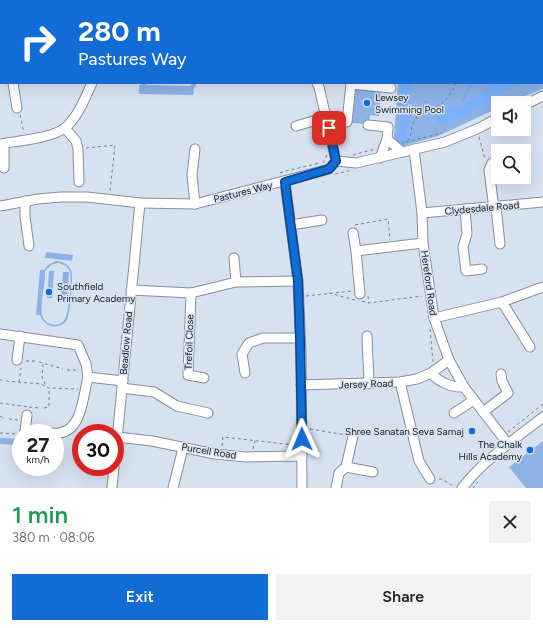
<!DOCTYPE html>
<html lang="en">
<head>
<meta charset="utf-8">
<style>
	body { margin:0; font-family:Figtree,sans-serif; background:#f2f2f2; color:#222; height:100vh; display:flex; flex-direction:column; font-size:15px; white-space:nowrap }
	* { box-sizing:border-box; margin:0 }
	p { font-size:13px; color:#767676 }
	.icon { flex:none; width:22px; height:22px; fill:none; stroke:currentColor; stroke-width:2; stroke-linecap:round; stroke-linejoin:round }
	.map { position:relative; height:488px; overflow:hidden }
	.side { display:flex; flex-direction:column; background:#fff; flex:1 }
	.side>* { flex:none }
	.banner { position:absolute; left:0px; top:0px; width:543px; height:84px; box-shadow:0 4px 16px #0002; background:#116cd5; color:#fff; overflow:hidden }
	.tools { position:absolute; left:491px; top:96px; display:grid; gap:8px }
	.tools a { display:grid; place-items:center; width:40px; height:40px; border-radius:0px; background:#fff; box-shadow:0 4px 16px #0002; font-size:20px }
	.speed { position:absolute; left:12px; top:424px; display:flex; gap:8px; font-size:20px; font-weight:700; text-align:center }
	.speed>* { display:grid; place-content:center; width:52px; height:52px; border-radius:50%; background:#fff; box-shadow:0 4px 16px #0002; line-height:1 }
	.speed small { font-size:10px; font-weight:400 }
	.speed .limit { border:6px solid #d22; background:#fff; color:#111 }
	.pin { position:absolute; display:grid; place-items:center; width:34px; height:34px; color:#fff; margin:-17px; border-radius:8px; box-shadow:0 2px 6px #0006 }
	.me { position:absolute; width:44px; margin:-22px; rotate:359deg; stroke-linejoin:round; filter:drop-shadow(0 0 3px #0008) }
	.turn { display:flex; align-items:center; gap:14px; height:84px; padding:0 12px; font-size:18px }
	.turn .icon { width:52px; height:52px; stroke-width:2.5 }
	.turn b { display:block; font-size:28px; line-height:34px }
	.round { display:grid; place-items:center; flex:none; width:42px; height:42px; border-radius:0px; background:#f2f2f2 }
	.head { display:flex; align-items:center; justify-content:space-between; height:68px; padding:0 12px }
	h1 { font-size:24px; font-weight:600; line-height:30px; color:#1e9e55 }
	.primary-button { display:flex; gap:8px; margin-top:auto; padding:8px 12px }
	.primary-button a { flex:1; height:46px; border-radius:0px; background:#116cd5; color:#fff; font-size:16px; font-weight:600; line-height:46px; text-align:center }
	.primary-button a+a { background:#f2f2f2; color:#222 }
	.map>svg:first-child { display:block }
	.green { fill:#8cb2e6; fill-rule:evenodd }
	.forest { fill:#7cb1f9 }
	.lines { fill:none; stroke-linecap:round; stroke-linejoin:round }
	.stream { stroke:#77acf3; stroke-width:2 }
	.minor-casing { stroke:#858f9d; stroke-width:11 }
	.path { stroke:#79808a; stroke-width:1; stroke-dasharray:3 3; stroke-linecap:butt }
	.minor { stroke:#fff; stroke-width:9 }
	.route-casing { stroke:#0b468a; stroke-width:10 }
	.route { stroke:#116cd5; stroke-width:7 }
	.poi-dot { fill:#116cd5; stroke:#d7e2f1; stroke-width:1.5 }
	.labels { text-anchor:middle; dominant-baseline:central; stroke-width:3; stroke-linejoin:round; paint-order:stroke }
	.poi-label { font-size:10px; fill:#171b20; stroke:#d7e2f1; text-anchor:start }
	.street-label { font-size:10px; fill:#171b20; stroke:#d7e2f1 }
</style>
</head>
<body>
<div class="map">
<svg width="543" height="488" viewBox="0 0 543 488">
	<rect width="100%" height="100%" fill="#d7e2f1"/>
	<g class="green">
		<polygon points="405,0 543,0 543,89 508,103 498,103 498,108 438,136 393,149 398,83 542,83 542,1 405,1"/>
		<polygon points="140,83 145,83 147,85 190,86 193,83 197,83 194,88 193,95 139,94 139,85 142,85"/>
		<polygon points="365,88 381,89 379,116 370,115 369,124 352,123 354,90 365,90"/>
		<polygon points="46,252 73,255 72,261 45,258"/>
		<path d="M56,261C62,261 68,264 71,270C74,276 70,314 67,320C59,331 44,327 40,315H36L40,270H44L48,265ZM58,263C64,264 68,267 70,272C72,279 69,313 65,319C59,329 43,325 42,314C40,300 46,284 45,271L51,265Z"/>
		<polygon points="49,271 54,271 52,298 47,298"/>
		<polygon points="63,272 69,272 67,300 61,299"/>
		<polygon points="0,438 21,439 21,445 0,444"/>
		<polygon points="543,441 543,488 526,488 509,467"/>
	</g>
	<g class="forest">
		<path d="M401,83H411L410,121L407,130V144L398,147L395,135C404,121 399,100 401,83Z"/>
		<polygon points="492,83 526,83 513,87 469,114 439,125 435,116 447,108 465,104"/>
	</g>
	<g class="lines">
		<g class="stream">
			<polyline points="496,1 496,0"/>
			<polyline points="463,100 471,83"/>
		</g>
		<g class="minor-casing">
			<g id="minor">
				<polyline points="206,0 208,1"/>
				<polyline points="245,0 247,1"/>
				<polyline points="32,1 32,0"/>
				<polyline points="87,1 87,0"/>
				<polyline points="236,1 236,0"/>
				<polyline points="0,20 1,20"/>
				<polyline points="13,83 17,108"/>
				<polyline points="317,83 319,87 336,161"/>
				<polyline points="524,105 543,96"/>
				<polyline points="347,122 351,84 391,88"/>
				<polyline points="368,125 388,127 387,139 380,158"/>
				<polyline points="296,126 327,117"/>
				<polyline points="65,128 76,141 78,149 79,182"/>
				<polyline points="387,139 402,152"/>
				<path d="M0,144C17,141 52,138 65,128C78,117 85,98 92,83"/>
				<polyline points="4,144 4,168"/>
				<polyline points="195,149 192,175 195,204"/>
				<polyline points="414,149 422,213 423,243 434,318 449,360 464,387 508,444"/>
				<polyline points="336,161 356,163 445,142 477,129 498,118"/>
				<polyline points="498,161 492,163 489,170 493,201 496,207 500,244"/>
				<polyline points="285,182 298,281 301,353 302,488"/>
				<polyline points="25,201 25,216 29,246"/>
				<polyline points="0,206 38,199 61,197 87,197 140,203 195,204 322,171 329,169 336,161"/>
				<polyline points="465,209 467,234 463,247 466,271 482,269"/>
				<polyline points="422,213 543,202"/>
				<polyline points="291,225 322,220"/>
				<polyline points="353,233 356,251 423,243"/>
				<polyline points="356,251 360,294"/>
				<polyline points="234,258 236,282"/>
				<polyline points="131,290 191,293 236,282 298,281"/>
				<polyline points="191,293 188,375 204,378"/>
				<polyline points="502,302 530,347"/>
				<polyline points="434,318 502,302 543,287"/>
				<polyline points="0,334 78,345 86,364 88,377 123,381"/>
				<polyline points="367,336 369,384"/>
				<polyline points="17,360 20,336"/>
				<polyline points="245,373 242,354 249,343 263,338 300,338"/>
				<polyline points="431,373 449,360"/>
				<polyline points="400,382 419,461 430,479"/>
				<path d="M301,385L400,382L417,379L431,373C439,382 452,388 464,387"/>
				<polyline points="122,388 154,392 177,406 208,413"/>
				<polyline points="483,412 508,393 502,381 501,374"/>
				<polyline points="454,413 474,400"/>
				<path d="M27,415L25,432C36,432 48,434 59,433C82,431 83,396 88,377"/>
				<polyline points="117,437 152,441 215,454 245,457 302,456"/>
				<polyline points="115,460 140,203"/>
				<polyline points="346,467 373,472"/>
				<polyline points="112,488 114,467"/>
				<polyline points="173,488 183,448"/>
				<polyline points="336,488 339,473 346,467 353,436"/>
				<path d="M462,488C484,460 515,439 543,417"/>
			</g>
		</g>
		<g class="path">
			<polyline points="339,0 339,1"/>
			<polyline points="479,0 479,1"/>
			<polyline points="150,1 150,0"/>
			<polyline points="259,1 259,0"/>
			<polyline points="285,1 286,0"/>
			<polyline points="343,1 343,0"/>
			<polyline points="484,1 484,0"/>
			<polyline points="0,76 1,76"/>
			<polyline points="20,115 24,133"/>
			<polyline points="416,117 426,104 426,101"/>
			<polyline points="479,137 485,159"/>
			<polyline points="406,142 442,133"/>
			<path d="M402,143L410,139C411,132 411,124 416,118C419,115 423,113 427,112C442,105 450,98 456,83"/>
			<polyline points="86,148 115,145 110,191"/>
			<polyline points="353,155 375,149"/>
			<polyline points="323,163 327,155"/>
			<polyline points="280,173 286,171 320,163"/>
			<polyline points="335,174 352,170"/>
			<polyline points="355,225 388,219 390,240"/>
			<polyline points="329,293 355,300"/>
			<polyline points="306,296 353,291"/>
			<polyline points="368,296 369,303"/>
			<polyline points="362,301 369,303 422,296"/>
			<polyline points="430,329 433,362"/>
			<polyline points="26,361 35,361"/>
			<polyline points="39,362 63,369"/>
			<polyline points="43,364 42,377 46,386"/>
			<polyline points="67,370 79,370"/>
			<polyline points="0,380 2,380"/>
			<polyline points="6,381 41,384 49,388 78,389"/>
			<polyline points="19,382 21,368"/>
			<polyline points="0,403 29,407"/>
			<polyline points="29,407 39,408"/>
			<polyline points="44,408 49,407 49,388"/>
			<polyline points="0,416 5,419"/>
			<polyline points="9,419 18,420"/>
			<polyline points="310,429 346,435"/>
			<polyline points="508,432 543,404"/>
			<polyline points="0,433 17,434"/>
			<polyline points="222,446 223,437 294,445"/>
			<polyline points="253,449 255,441"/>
			<polyline points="439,479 441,479 452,485"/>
			<polyline points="473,488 478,482"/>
		</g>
		<use href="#minor" class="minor"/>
	</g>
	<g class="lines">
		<g class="route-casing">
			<polyline id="route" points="302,439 300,338 298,281 285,182 322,171 329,169 336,161 329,128"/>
		</g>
		<use href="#route" class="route"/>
	</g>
	<g class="poi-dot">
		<circle cx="367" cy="103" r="4"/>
		<circle cx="49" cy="292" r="4"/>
		<circle cx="472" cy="431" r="4"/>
		<circle cx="530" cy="450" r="4"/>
	</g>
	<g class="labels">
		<g class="poi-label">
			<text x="375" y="97">Lewsey<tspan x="375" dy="12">Swimming Pool</tspan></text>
			<text x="57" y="286">Southfield<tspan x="57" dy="12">Primary Academy</tspan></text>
			<text x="464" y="431" text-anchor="end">Shree Sanatan Seva Samaj</text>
			<text x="522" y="444" text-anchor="end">The Chalk<tspan x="522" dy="12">Hills Academy</tspan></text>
		</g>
		<g class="street-label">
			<text transform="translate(243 192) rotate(-14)">Pastures Way</text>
			<text transform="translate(482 208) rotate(-5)">Clydesdale Road</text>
			<text transform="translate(429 283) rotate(82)">Hereford Road</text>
			<text transform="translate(189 342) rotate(-88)">Trefoil Close</text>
			<text transform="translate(126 343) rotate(-85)">Beadlow Road</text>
			<text transform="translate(366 384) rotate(-2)">Jersey Road</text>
			<text transform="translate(209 451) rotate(9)">Purcell Road</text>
		</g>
	</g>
</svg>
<div class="tools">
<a><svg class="icon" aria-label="sound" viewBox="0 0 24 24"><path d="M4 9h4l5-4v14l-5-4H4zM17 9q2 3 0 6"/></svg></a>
<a><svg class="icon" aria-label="search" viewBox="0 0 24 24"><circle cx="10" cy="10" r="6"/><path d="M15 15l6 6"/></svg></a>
</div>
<div class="speed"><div>27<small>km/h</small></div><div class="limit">30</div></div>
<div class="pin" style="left:329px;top:128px;background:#d93025"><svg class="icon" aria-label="arrive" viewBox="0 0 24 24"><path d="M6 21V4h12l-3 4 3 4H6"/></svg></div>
<svg class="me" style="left:302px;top:439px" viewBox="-20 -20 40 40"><path d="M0-17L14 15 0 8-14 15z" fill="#116cd5" stroke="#fff" stroke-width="4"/></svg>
<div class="banner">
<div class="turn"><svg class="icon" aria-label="right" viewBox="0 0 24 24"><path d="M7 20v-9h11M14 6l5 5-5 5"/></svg><div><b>280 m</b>Pastures Way</div></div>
</div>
</div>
<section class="side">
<div class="head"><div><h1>1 min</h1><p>380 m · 08:06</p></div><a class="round"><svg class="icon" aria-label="close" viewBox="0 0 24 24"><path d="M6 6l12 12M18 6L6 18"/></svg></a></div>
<div class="primary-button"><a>Exit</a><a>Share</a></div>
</section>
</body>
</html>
